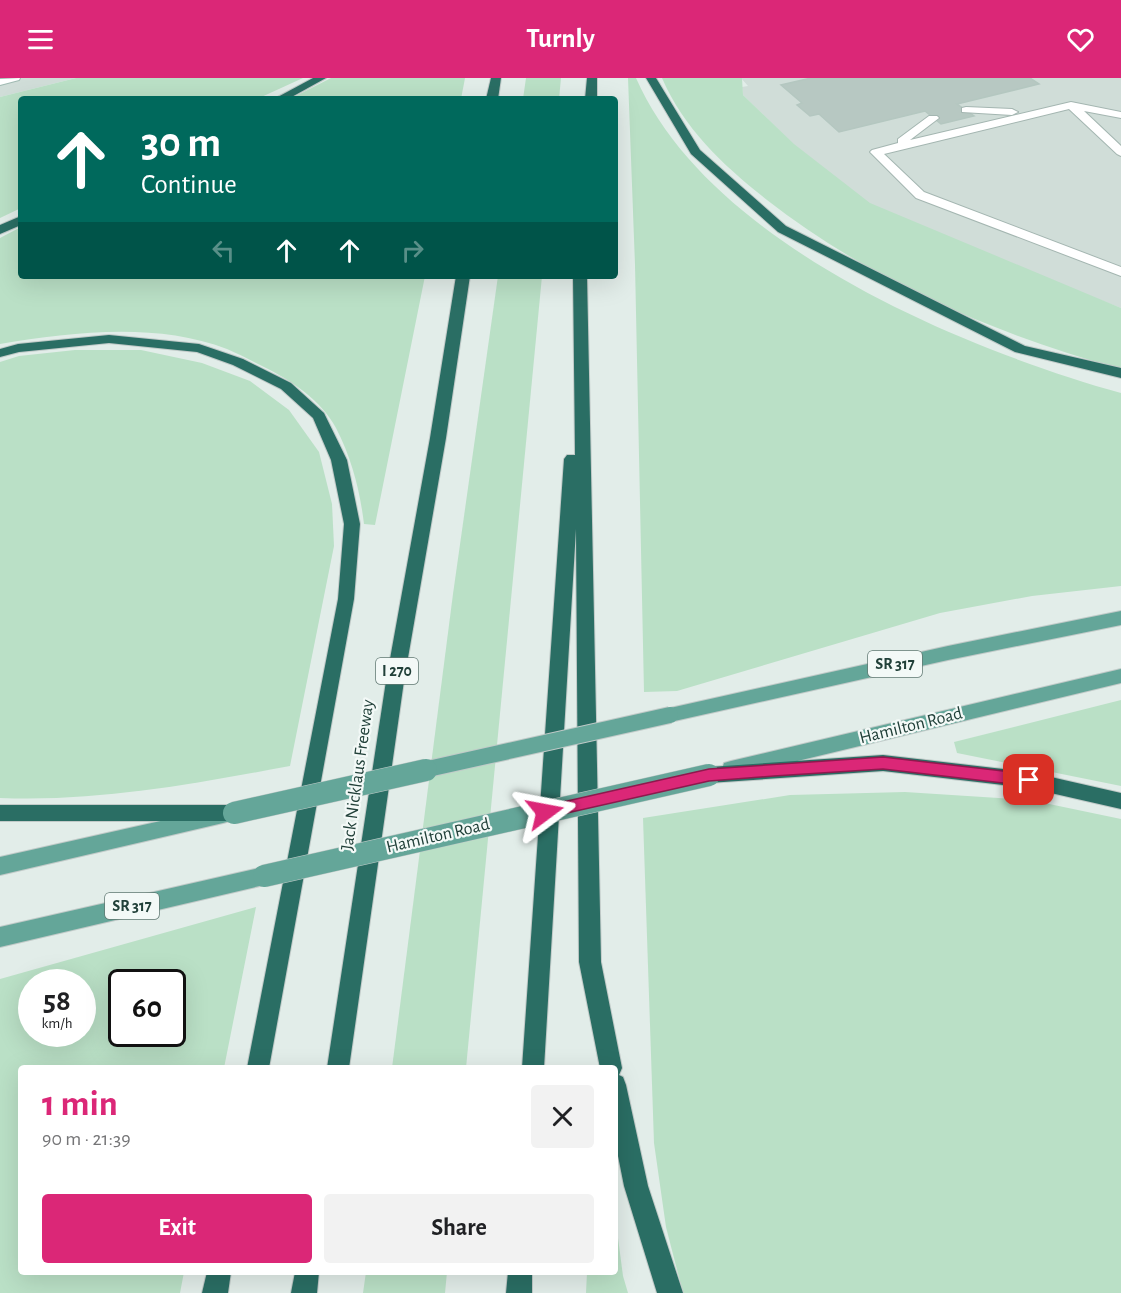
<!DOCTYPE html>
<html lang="en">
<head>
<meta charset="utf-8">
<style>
	body { margin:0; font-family:"Alegreya Sans",sans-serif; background:#f2f2f2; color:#202124; height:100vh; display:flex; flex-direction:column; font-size:22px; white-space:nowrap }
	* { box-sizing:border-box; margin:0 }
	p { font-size:20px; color:#757577 }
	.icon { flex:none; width:33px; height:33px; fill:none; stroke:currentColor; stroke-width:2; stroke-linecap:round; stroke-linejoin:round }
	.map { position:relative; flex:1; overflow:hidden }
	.details { position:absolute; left:18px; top:987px; width:600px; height:210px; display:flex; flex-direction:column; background:#fff; border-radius:6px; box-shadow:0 6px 24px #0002 }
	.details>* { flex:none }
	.hud { position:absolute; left:18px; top:18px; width:600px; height:183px; border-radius:6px; box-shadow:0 6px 24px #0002; background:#00695c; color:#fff; overflow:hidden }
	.speed { position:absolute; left:18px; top:891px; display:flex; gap:12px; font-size:30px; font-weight:700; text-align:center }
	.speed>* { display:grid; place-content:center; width:78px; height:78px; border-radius:50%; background:#fff; box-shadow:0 6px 24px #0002; line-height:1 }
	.speed small { font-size:15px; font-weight:400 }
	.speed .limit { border:3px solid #111; border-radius:9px; background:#fff; color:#111 }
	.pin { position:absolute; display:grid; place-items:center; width:51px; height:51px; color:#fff; margin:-26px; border-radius:12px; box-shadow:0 3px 9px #0006 }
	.me { position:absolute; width:66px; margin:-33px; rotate:77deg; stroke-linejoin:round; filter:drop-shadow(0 0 4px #0008) }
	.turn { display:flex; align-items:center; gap:21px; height:126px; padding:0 24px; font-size:27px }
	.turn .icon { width:78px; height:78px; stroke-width:2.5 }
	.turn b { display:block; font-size:42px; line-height:51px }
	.lanes { display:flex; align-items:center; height:57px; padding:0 24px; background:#0003; justify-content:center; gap:30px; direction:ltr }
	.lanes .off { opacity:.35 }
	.round { display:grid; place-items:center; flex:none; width:63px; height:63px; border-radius:6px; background:#f2f2f2 }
	.summary { display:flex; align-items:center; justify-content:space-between; height:102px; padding:0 24px }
	h1 { font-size:36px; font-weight:600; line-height:45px; color:#db2777 }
	.action { display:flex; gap:12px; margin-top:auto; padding:12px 24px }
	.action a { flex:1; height:69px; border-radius:6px; background:#db2777; color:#fff; font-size:24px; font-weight:600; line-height:69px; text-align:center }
	.action a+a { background:#f2f2f2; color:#202124 }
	header { display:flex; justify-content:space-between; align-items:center; height:78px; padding:0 24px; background:#db2777; color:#fff; font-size:27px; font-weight:600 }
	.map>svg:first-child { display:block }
	.built { fill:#d0ddd8 }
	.green { fill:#bae0c6; fill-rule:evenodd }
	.building { fill:#b7c8c2; stroke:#b4c7c0; stroke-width:1.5 }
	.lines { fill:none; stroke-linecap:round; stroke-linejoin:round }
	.service-casing { stroke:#a4b6b1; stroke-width:2 }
	.secondary-casing { stroke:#a0bab2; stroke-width:2 }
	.primary-casing { stroke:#c1cac8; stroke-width:2 }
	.motorway-casing { stroke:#c1cac8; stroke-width:2 }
	.service { fill:#fff; fill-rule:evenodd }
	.secondary { fill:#fff; fill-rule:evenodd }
	.primary { fill:#64a699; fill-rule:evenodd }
	.motorway { fill:#2a6e64; fill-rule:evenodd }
	.primary-bridge-far1-casing { stroke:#c1cac8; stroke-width:18; stroke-linecap:butt }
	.primary-bridge-casing { stroke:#c1cac8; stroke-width:23; stroke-linecap:butt }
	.primary-bridge-far1 { stroke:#64a699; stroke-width:16 }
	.primary-bridge { stroke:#64a699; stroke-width:22 }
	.route { fill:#db2777; stroke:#8e194d; stroke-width:1.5 }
	.labels { text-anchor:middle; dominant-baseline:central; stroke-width:4.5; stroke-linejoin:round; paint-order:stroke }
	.shield { fill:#f3f9f7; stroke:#607872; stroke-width:1.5 }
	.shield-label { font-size:16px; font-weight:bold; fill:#214039 }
	.street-label { font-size:18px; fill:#214039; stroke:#f3f9f7 }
</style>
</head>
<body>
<header><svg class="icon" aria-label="menu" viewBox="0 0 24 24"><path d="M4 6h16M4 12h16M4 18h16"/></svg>Turnly<svg class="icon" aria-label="heart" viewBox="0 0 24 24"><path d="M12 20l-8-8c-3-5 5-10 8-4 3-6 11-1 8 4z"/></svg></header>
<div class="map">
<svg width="1121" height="1215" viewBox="0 0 1121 1215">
	<rect width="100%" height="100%" fill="#e2ede9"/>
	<g class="built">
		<polygon points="0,0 76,0 0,19"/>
		<polygon points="741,0 1121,0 1121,230 867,131 839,102 793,66 743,17 742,9 748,8"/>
	</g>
	<g class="green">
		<polygon points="76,0 303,0 257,21 21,21 21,130 0,140 0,19"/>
		<polygon points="331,0 465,0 461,21 290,21"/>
		<polygon points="526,0 561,0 559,21 523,21"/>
		<path d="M628,0H636C708,164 957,269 1121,315V508L1032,518L940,535L677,613L644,614L635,187Z"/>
		<path d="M662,0H742L743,17L794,66L870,125L1121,230V291C995,256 871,203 767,122C724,88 684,51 662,0Z"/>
		<path d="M21,149V198H425L375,447L364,446C360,413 352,381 336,350C322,323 291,302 264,289C252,283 239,276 227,271C156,244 73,254 0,266V160Z"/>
		<polygon points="498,198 542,198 466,990 392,990 453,516"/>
		<path d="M75,272H141L202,285L250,303L289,332L319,374L332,426L334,468L290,688C194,706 98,724 0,720V284L19,278Z"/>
		<polygon points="1121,622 1121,708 957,675 954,664"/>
		<polygon points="905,714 1030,722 1121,741 1121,1215 683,1215 666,1149 654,1065 643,740 790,717"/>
		<path d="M256,829L224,990H21V1194H184L180,1215H0V901ZM82,904V956H32V904ZM172,904V956H122V904Z"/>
		<polygon points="615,1137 623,1198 628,1215 586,1215 587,1194 615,1194"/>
		<polygon points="366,1194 447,1194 445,1215 363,1215"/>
	</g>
	<polygon class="building" points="811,0 1030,0 1039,6 957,26 974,38 941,46 925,33 839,54 819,36 810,38 797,27 802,25 781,7"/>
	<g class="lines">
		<g class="service-casing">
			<g id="service">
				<polygon points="1071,24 1121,34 1121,40 1084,33 1121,68 1121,78 1117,76 1069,31 884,76 924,114 1121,189 1121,198 916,120 870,74 872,72 898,65 898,61 929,38 937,38 939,40 910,62"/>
				<polygon points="966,29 1012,31 1018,34 1012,37 962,34 962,30"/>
			</g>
		</g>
		<g class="secondary-casing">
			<polygon id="secondary" points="20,0 19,2 0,7 0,1"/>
		</g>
		<g class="primary-casing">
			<g id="primary">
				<polygon points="1121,533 1121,547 948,582 670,644 664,642 661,637 664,632 670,630 948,568"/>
				<polygon points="1121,591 1121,605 731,699 724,697 722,691 724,685 731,683"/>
				<polygon points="223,729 230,731 233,737 230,743 223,745 0,797 0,779"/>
				<polygon points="264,789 271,792 274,798 271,804 264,807 0,869 0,849"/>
			</g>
		</g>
		<g class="motorway-casing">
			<g id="motorway">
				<polygon points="313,0 326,0 288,21 274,21"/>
				<polygon points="491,0 501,0 498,21 486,21"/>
				<polygon points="587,0 597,0 597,21 585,21"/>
				<polygon points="646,0 656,0 700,72 786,148 1025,268 1121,290 1121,300 1015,274 778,154 691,76"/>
				<polygon points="21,138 21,147 0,156 0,147"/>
				<polygon points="456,198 470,198 446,360 404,603 349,990 327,990 386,603 430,360"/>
				<polygon points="573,198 587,198 601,884 622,990 619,997 623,999 626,1007 648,1108 683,1215 657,1215 624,1108 615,1063 615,990 600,990 579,884 576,451 544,990 522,990 564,381 567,377 575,377"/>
				<polygon points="109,257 199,266 243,281 291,305 324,335 347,382 360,446 354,521 269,990 247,990 338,521 344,446 331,382 313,340 281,311 233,287 197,274 109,265 19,274 0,279 0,271 18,266"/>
				<polygon points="883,677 1029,694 1121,715 1121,731 1029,710 883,693 709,705 702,703 699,697 702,691 709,689"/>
				<polygon points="0,727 234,727 241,729 244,735 241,741 234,743 0,743"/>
				<polygon points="207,1194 231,1194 228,1215 202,1215"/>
				<polygon points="295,1194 319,1194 317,1215 291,1215"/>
				<polygon points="508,1194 532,1194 532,1215 506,1215"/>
			</g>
		</g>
		<use href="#service" class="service"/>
		<use href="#secondary" class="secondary"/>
		<use href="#primary" class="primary"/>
		<use href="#motorway" class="motorway"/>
		<g class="primary-bridge-far1-casing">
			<polyline id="primary-bridge-far1" points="419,693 670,637"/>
		</g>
		<g class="primary-bridge-casing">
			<g id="primary-bridge">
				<polyline points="234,735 426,692"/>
				<polyline points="264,798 709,697"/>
			</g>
		</g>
		<use href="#primary-bridge-far1" class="primary-bridge-far1"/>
		<use href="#primary-bridge" class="primary-bridge"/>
	</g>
	<polygon class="route" points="883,679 1029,696 1035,698 1037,702 1035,707 1029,708 883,691 774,698 709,703 545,740 540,738 538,734 540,729 545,728 709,691"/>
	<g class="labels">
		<g class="shield">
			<rect x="868" y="573" width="54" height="26" rx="4.5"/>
			<rect x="376" y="580" width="42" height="26" rx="4.5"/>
			<rect x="105" y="815" width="54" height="26" rx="4.5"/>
		</g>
		<g class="shield-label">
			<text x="895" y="586">SR 317</text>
			<text x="397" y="593">I 270</text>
			<text x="132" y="828">SR 317</text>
		</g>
		<g class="street-label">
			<text transform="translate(911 648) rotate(-14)">Hamilton Road</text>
			<text transform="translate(358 697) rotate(-82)">Jack Nicklaus Freeway</text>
			<text transform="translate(438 758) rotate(-13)">Hamilton Road</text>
		</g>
	</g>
</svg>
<div class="speed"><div>58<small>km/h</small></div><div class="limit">60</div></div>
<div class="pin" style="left:1029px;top:702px;background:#d93025"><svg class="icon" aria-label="arrive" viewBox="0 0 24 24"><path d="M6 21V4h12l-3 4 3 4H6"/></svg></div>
<svg class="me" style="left:545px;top:734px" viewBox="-20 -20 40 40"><path d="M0-17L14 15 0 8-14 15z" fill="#db2777" stroke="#fff" stroke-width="4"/></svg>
<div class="hud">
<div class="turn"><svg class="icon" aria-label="ahead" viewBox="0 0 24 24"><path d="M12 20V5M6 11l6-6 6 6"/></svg><div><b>30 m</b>Continue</div></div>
<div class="lanes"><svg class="icon off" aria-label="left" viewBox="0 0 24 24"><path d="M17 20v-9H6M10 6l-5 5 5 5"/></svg><svg class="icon" aria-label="ahead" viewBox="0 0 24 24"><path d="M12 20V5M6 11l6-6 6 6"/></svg><svg class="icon" aria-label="ahead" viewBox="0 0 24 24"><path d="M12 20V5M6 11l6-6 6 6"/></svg><svg class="icon off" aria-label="right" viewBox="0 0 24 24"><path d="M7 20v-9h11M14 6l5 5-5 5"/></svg></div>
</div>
<section class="details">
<div class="summary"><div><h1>1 min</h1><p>90 m · 21:39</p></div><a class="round"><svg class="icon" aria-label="close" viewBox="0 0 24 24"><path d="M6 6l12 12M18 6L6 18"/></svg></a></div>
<div class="action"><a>Exit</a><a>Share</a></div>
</section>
</div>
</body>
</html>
